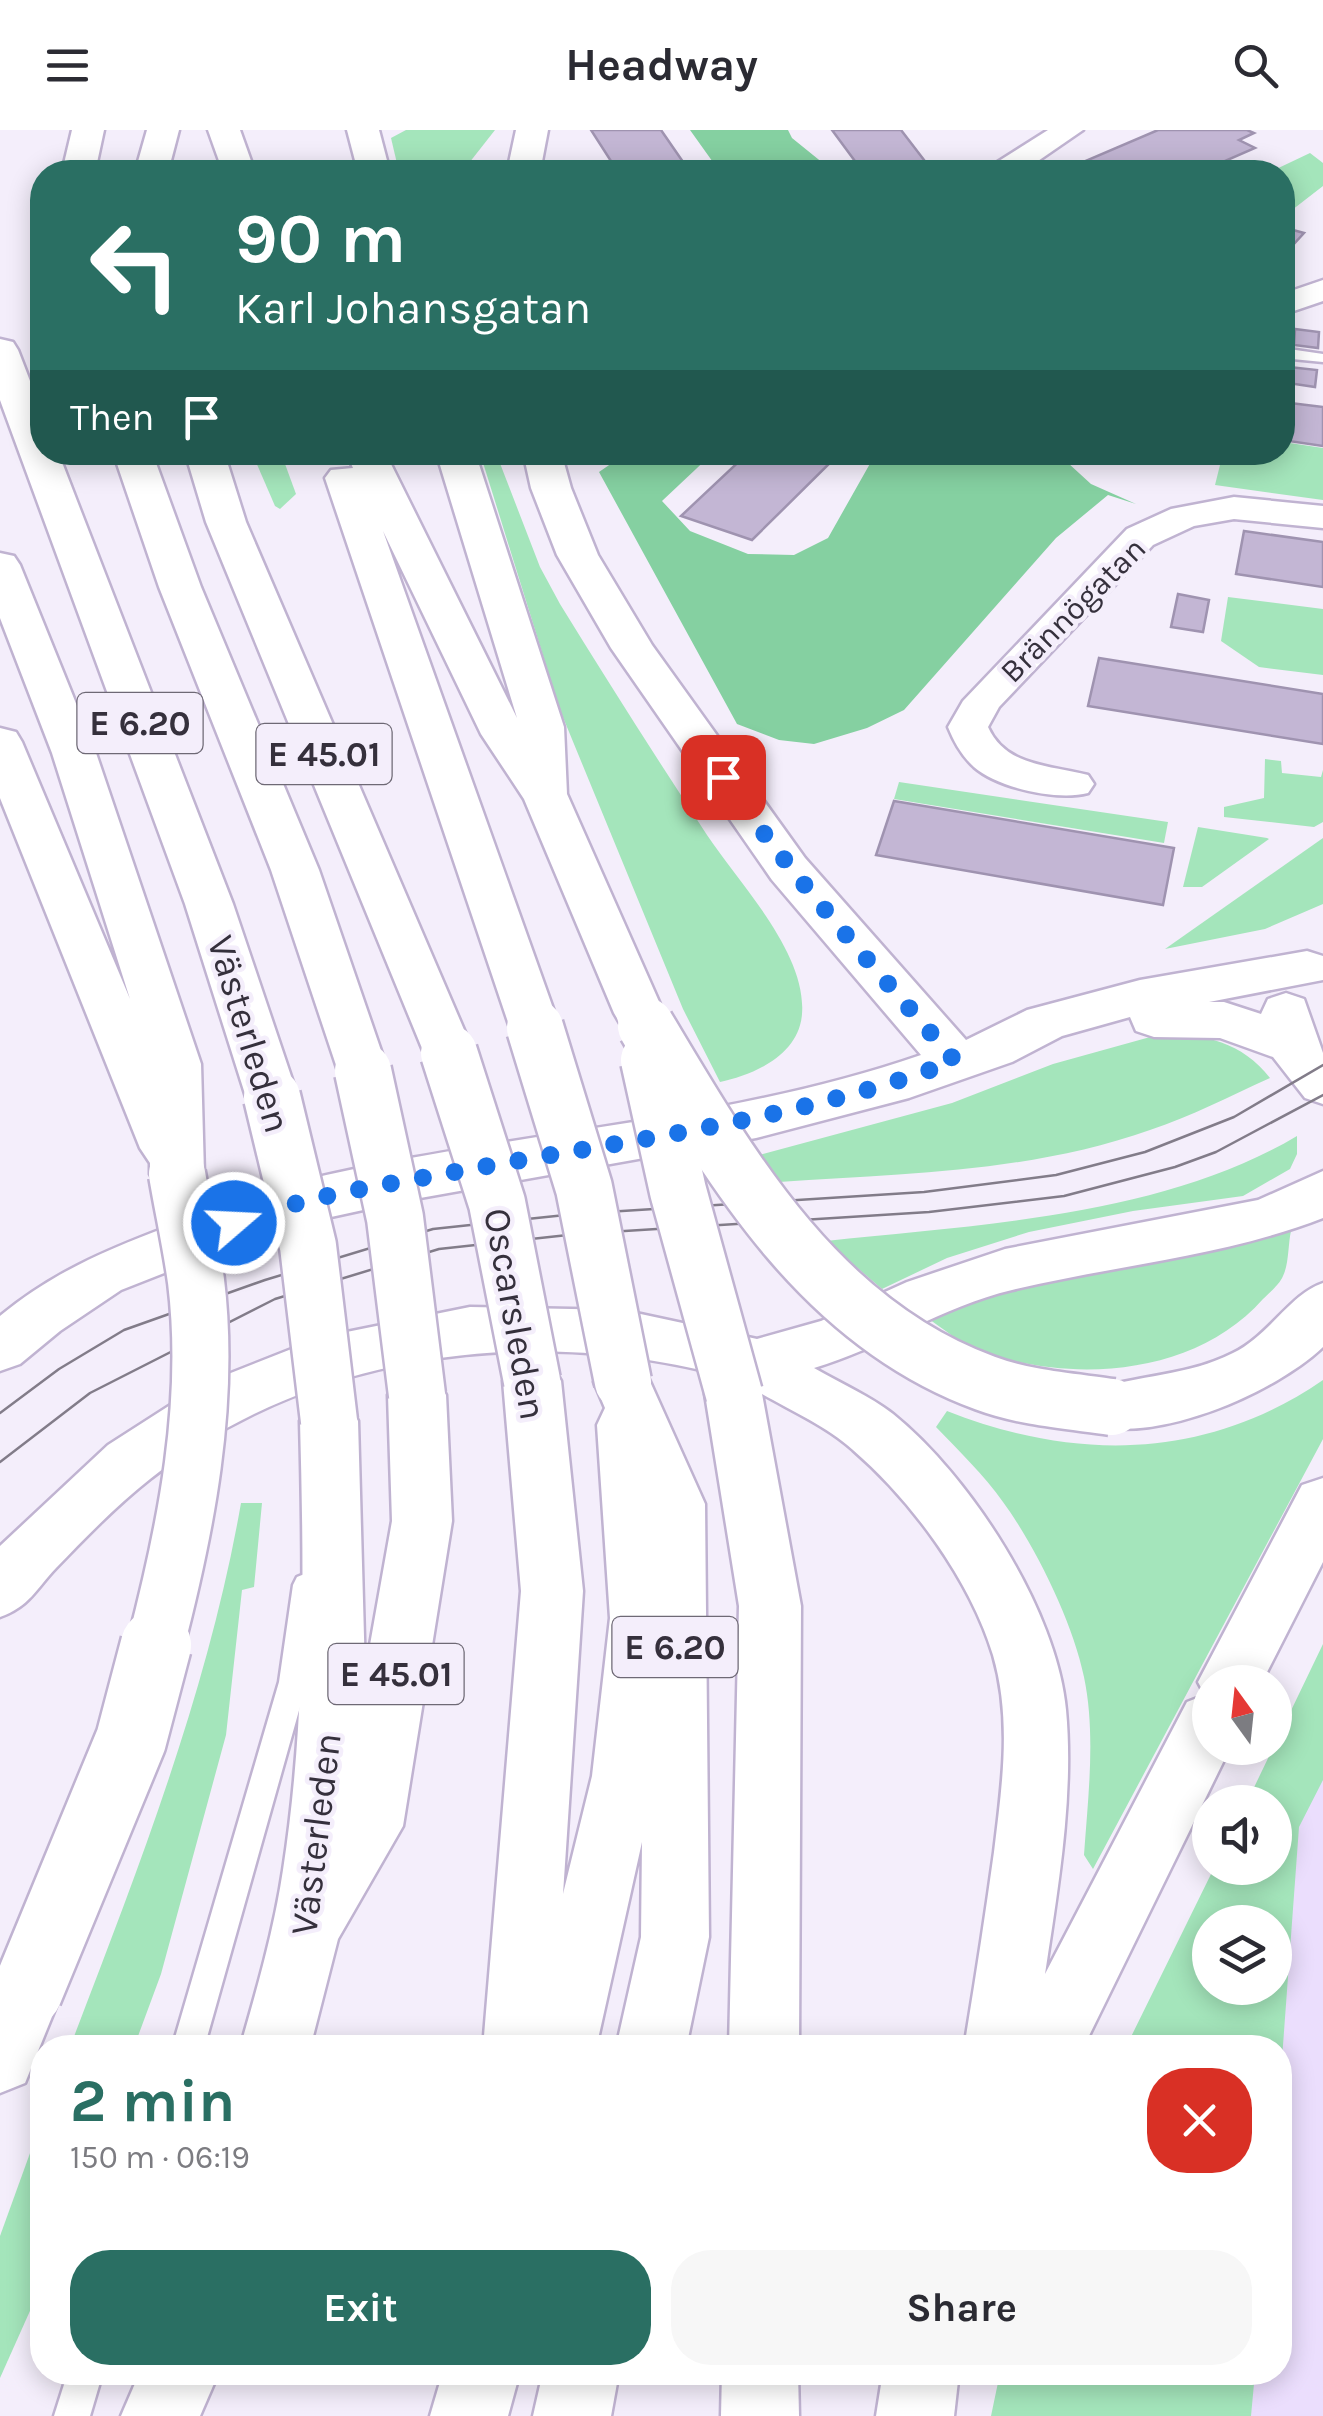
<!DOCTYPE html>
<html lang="en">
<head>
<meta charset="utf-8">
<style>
	body { margin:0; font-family:Karla,sans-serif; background:#f7f7f7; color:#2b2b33; height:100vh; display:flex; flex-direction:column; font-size:38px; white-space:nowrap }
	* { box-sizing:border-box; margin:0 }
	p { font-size:32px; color:#7c7c81 }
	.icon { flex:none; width:55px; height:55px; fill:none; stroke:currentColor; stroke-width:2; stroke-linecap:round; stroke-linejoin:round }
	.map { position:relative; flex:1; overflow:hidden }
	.details { position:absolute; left:30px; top:1905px; width:1262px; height:350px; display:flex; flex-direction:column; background:#fff; border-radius:40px; box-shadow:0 5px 25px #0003 }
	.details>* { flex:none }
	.guide { position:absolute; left:30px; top:30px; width:1265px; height:305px; border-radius:40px; box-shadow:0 5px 25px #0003; background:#2a6f63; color:#fff; overflow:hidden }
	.needle { width:65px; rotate:345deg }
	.fabs { position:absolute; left:1192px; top:1535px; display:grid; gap:20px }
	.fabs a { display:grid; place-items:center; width:100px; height:100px; border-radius:50%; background:#fff; box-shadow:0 5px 25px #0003; font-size:50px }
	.pin { position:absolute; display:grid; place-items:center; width:85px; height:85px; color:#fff; margin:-42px; border-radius:20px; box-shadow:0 5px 15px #0006 }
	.me { position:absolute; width:110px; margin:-55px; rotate:71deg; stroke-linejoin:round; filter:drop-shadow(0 0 8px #0008) }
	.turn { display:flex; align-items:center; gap:35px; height:210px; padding:0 40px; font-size:45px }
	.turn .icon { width:130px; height:130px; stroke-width:2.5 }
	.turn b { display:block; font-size:70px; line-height:85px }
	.then { display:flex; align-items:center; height:95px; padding:0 40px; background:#0003; gap:20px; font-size:38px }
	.round { display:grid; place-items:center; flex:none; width:105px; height:105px; border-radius:40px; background:#f7f7f7 }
	.summary { display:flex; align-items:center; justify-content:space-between; height:170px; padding:0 40px }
	h1 { font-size:60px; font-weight:700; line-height:75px; color:#2a6f63 }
	.primary-button { display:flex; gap:20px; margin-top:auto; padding:20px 40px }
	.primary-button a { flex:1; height:115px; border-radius:40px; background:#2a6f63; color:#fff; font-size:40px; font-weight:700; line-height:115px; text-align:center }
	.primary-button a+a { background:#f7f7f7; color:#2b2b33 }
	header { display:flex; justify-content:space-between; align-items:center; height:130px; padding:0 40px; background:#fff; font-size:45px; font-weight:700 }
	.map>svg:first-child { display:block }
	.built { fill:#ebdefd }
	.green { fill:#a4e5bb; fill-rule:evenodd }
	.forest { fill:#85d0a1 }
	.building { fill:#c3b6d4; stroke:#9f93b0; stroke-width:2.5 }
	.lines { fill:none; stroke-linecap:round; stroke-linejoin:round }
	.lane-casing { stroke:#c0b3d1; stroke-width:5 }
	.street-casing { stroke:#c0b3d1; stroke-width:5 }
	.secondary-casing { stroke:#c0b3d1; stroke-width:5 }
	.highway-casing { stroke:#c0b3d1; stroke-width:5 }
	.lane { fill:#fff; fill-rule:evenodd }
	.street { fill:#fff; fill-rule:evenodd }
	.secondary { fill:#fff; fill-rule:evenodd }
	.highway { fill:#fff; fill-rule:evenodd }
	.tram { stroke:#827c89; stroke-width:2.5 }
	.highway-bridge-far2-casing { stroke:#c0b3d1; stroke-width:49; stroke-linecap:butt }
	.highway-bridge-far1-casing { stroke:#c0b3d1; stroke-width:61; stroke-linecap:butt }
	.highway-bridge-casing { stroke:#c0b3d1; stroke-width:75; stroke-linecap:butt }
	.highway-bridge-far2 { stroke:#fff; stroke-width:45 }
	.highway-bridge-far1 { stroke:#fff; stroke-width:56 }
	.highway-bridge { stroke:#fff; stroke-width:70 }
	.route { stroke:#1a73e8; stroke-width:18; stroke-dasharray:0 32.4 }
	.labels { text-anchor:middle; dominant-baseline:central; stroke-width:9; stroke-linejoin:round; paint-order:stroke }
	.far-street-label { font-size:32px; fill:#35303c; stroke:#f4eefb }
	.shield { fill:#f4eefb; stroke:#6e6975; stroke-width:2.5 }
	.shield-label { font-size:35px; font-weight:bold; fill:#35303c }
	.street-label { font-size:38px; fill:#35303c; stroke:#f4eefb }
</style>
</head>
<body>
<header><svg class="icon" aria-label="menu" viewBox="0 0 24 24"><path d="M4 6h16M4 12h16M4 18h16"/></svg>Headway<svg class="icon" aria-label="search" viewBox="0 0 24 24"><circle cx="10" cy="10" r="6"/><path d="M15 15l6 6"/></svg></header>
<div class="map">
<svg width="1323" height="2286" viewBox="0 0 1323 2286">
	<rect width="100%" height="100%" fill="#f4eefb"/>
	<polygon class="built" points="1323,1625 1323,2286 1150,2286 1161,2243 1280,2242 1280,1918 1275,1792 1293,1688"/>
	<g class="green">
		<polygon points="406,0 495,0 462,42 399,42 391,8"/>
		<polygon points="1310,23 1323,33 1323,56 1283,87 1282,42 1270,42"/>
		<polygon points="1283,312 1323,318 1323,370 1215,355 1223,323 1282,322"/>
		<polygon points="252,323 281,323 296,364 280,379 275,376"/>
		<path d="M480,323H496L540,437L560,474C608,552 657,629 707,705C739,753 807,823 802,884C799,925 754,945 720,952L683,879L560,580Z"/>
		<polygon points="1228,467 1323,479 1323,545 1259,537 1221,511"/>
		<polygon points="1265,629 1281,631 1282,643 1321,647 1323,640 1323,692 1314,697 1224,687 1224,677 1264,668"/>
		<polygon points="899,652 1168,692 1164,713 894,669"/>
		<polygon points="1198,697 1267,708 1269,709 1202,757 1183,757"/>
		<polygon points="1323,708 1323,774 1265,799 1165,819"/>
		<path d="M1161,904C1205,904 1242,912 1270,948C1230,966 1192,986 1150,1000C1032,1042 903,1044 779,1052L759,1025L952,973L1053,934Z"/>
		<path d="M1297,1006V1024L1290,1039L1243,1066L1133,1081L1029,1102L947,1128L882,1159L826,1111C978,1095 1163,1086 1297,1006Z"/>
		<path d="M1291,1101C1288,1114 1289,1134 1283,1146C1280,1154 1269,1163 1263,1169C1195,1246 1072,1254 979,1221C961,1214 943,1198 927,1188L1000,1154Z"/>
		<path d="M1323,1250V1309L1093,1739L1084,1725C1088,1668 1096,1604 1084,1547C1073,1493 1036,1417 1003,1372C984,1345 959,1321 936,1297L947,1281C1076,1332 1207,1330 1323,1250Z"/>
		<path d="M241,1373H262L254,1457L242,1460L226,1605L161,1844L134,1917H70C138,1739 208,1562 241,1373Z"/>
		<path d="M1323,1514V1650L1299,1697L1280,1956V1918L1126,1917L1214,1738H1275V1672H1247ZM1210,1792H1275V1858H1210Z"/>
		<polygon points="42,1990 42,2154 0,2248 0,2106"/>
		<polygon points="1000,2243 1000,2242 1255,2243 1251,2286 991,2286"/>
	</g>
	<g class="forest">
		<polygon points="690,0 788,0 792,8 834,42 720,42"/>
		<polygon points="628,322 713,323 662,371 690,401 748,424 794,425 828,408 876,323 1038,323 1068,333 1091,354 1136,374 1108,365 1056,408 904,580 867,598 814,614 779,610 737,594 599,342"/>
	</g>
	<g class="building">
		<polygon points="591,0 661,0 690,42 618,42"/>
		<polygon points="832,0 901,0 931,39 863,42"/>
		<polygon points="1158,0 1247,0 1254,3 1239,10 1255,18 1200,42 1090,42 1076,35"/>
		<polygon points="1282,97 1304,103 1282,127"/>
		<polygon points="1295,199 1319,202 1318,218 1294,215"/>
		<polygon points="1289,237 1317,240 1315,257 1288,253"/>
		<polygon points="1282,272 1323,277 1323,316 1282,310"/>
		<polygon points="749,322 841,322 752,410 681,386"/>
		<polygon points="1244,401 1323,412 1323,457 1236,444"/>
		<polygon points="1178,464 1209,470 1203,502 1171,497"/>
		<polygon points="1099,528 1323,564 1323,614 1088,576"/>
		<polygon points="894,671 1174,718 1163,775 876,725"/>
	</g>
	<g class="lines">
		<g class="lane-casing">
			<g id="lane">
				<polygon points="1282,218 1323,224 1323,232 1282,228"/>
				<polygon points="307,1443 317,1447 321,1455 307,1552 204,1918 172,1918 279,1552 293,1455 297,1447"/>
				<polygon points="68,2242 103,2242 90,2286 54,2286"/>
			</g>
		</g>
		<g class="street-casing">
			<g id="street">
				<polygon points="1048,0 1083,0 1022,42 987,42 991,36"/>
				<polygon points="1323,150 1323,171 1282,185 1282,164"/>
				<path d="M1234,367L1323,376V398L1234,389L1194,396L1153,415L999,577L988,597C1006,637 1050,635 1088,645L1094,654L1088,663C1057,671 998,658 974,637C962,626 954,612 948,597L963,571L1127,399L1171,379Z"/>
			</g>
		</g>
		<g class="secondary-casing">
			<g id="secondary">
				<polygon points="516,0 548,0 540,42 507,42"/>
				<path d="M523,322H561L571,358L598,425L652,515L805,728L966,910L1027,880L1140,850L1307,821L1323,826V850L1209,872H1224L1261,884L1268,869L1286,863L1304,869L1323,923V974L1305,968L1273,927L1220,908L1154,907L1136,901L1130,887L1062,906L1012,932L909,968L756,1008L409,1070L276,1099L121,1160L60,1201L20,1234L0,1241V1186C52,1143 104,1121 167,1097C199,1084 232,1069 266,1060C481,1002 710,998 921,925L772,750L611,518L557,425L531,358Z"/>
			</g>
		</g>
		<g class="highway-casing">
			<g id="highway">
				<polygon points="72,0 104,0 95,42 62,42"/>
				<polygon points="147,0 179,0 168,42 135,42"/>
				<polygon points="208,0 240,0 255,42 223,42"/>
				<polygon points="347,0 379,0 390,42 358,42"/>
				<polygon points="0,209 13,212 18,220 42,282 42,322 58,322 233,774 298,967 290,980 272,986 254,980 246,967 185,774 0,270"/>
				<polygon points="113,322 152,322 201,457 319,740 388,941 381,954 363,959 345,954 338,941 271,740 159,457"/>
				<polygon points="185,322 224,322 246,392 474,923 467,936 449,941 431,936 424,923 206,392"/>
				<polygon points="346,322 385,322 517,588 436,322 475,322 564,597 567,664 664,883 657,895 639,901 621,895 614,883 524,669 481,604 383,401 560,898 553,911 535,916 517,911 510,898 325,348 331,340 353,338"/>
				<polygon points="0,423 14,426 20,435 96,623 201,934 204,1044 196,1058 177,1064 158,1058 150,1044 150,1033 140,1018 0,668 0,598 16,602 22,612 130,869 52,623 0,488"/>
				<path d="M1323,1041V1088C1223,1127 1116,1135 1012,1160C943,1176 882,1218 814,1238C840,1253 870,1266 893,1284C970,1346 1057,1480 1066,1580C1074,1666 1058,1758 1045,1844L1187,1572L1205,1565L1198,1552L1302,1355L1323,1348V1432L1262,1552H1210V1618H1230L1083,1918H964C975,1852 985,1787 994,1722C1002,1656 1012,1590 993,1525C970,1450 912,1371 853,1320C828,1297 792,1281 762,1264L801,1476L799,1918H729L739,1476L705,1264L714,1248L721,1245C527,1194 310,1223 150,1349C117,1375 85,1408 56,1438C35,1460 30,1476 0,1487V1416L108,1315L203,1254L322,1207L470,1177L622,1180L757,1209L821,1191L907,1152L1005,1119L1258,1070Z"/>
				<path d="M1323,1153V1217C1276,1262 1156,1315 1092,1294L1083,1277L1092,1260C1138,1245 1188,1246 1233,1223C1270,1205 1290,1164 1323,1153Z"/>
				<polygon points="532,1228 552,1235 561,1251 583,1461 563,1764 592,1646 610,1488 597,1295 605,1278 594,1252 603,1236 623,1229 643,1236 705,1374 709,1807 686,1918 616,1918 641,1807 642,1712 596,1918 483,1918 521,1461 503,1251 512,1235"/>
				<path d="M417,1242L437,1249L446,1265L452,1391L403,1696L338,1809L310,1918H240C257,1859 274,1800 283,1740C306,1591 304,1441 300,1291L309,1274L329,1267L349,1274L358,1291L365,1543L392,1391L388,1265L397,1249Z"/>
				<polygon points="27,1828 51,1838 62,1862 25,1953 0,1963 0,1844 3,1838"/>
				<polygon points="140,2242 219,2242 200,2286 121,2286"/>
				<polygon points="443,2242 520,2242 508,2286 430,2286"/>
				<polygon points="543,2242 619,2242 611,2286 533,2286"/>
				<polygon points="722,2242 798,2242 799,2286 721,2286"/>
				<polygon points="883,2242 959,2242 954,2286 876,2286"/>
			</g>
		</g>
		<use href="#lane" class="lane"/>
		<use href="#street" class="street"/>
		<use href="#secondary" class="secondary"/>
		<use href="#highway" class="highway"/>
		<g class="tram">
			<polyline points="0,1283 59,1239 124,1200 265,1150 433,1099 575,1084 924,1062 1056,1045 1145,1022 1234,987 1323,935"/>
			<polyline points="0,1332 90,1263 275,1169 439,1119 577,1104 929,1082 1064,1066 1175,1037 1216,1022 1323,965"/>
		</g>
		<g class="highway-bridge-far2-casing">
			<polyline id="highway-bridge-far2" points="639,883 648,898"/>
		</g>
		<g class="highway-bridge-far1-casing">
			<g id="highway-bridge-far1">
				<path d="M646,896C731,1039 820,1193 985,1253C1025,1268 1070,1271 1112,1277"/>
				<polyline points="535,898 584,1058 623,1252"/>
				<polyline points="449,923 497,1073 532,1251"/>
				<polyline points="649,930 678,1061 734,1264"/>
				<polyline points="363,941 395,1088 417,1265"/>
				<polyline points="272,967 308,1116 329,1291"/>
				<path d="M155,1517C186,1399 211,1273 196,1151C191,1115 183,1079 177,1044"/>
			</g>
		</g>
		<g class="highway-bridge-casing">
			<polyline id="highway-bridge" points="27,1862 131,1610 156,1515"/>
		</g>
		<use href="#highway-bridge-far2" class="highway-bridge-far2"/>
		<use href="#highway-bridge-far1" class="highway-bridge-far1"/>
		<use href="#highway-bridge" class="highway-bridge"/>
	</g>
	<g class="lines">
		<path class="route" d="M234,1093C302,1067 378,1056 449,1043C619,1011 792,992 955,931C875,838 793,748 723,647"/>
	</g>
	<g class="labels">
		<g class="far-street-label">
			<text transform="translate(1073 480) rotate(-45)">Brännögatan</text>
		</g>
		<g class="shield">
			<rect x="77.5" y="563" width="125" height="60" rx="8"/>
			<rect x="256.5" y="594" width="135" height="60" rx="8"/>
			<rect x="612.5" y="1487" width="125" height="60" rx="8"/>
			<rect x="328.5" y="1514" width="135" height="60" rx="8"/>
		</g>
		<g class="shield-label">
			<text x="140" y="593">E 6.20</text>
			<text x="324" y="624">E 45.01</text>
			<text x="675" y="1517">E 6.20</text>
			<text x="396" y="1544">E 45.01</text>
		</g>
		<g class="street-label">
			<text transform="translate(249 904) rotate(73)">Västerleden</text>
			<text transform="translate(515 1184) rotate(80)">Oscarsleden</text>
			<text transform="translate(316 1704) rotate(-83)">Västerleden</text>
		</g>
	</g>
</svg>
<div class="fabs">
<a><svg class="needle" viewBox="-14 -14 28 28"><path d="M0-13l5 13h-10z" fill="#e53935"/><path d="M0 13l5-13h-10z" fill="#7c7c81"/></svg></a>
<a><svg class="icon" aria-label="sound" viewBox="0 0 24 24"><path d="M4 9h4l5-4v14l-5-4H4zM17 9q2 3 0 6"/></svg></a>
<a><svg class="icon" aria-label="layers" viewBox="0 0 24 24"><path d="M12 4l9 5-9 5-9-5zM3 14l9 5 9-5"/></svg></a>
</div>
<div class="pin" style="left:723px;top:647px;background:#d93025"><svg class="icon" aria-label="arrive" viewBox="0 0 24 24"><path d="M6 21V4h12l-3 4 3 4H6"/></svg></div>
<svg class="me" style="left:234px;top:1093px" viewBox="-20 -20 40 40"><circle r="17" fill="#1a73e8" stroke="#fff" stroke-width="3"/><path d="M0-11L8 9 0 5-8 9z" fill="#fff"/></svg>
<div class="guide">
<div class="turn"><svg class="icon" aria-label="left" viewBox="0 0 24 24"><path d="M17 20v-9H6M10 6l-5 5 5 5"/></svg><div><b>90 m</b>Karl Johansgatan</div></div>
<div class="then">Then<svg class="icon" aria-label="arrive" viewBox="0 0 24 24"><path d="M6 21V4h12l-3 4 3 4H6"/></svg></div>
</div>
<section class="details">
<div class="summary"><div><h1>2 min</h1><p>150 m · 06:19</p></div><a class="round" style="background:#d93025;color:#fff"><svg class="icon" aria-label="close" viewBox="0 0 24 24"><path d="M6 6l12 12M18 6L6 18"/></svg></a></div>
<div class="primary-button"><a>Exit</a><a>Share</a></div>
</section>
</div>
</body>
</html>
